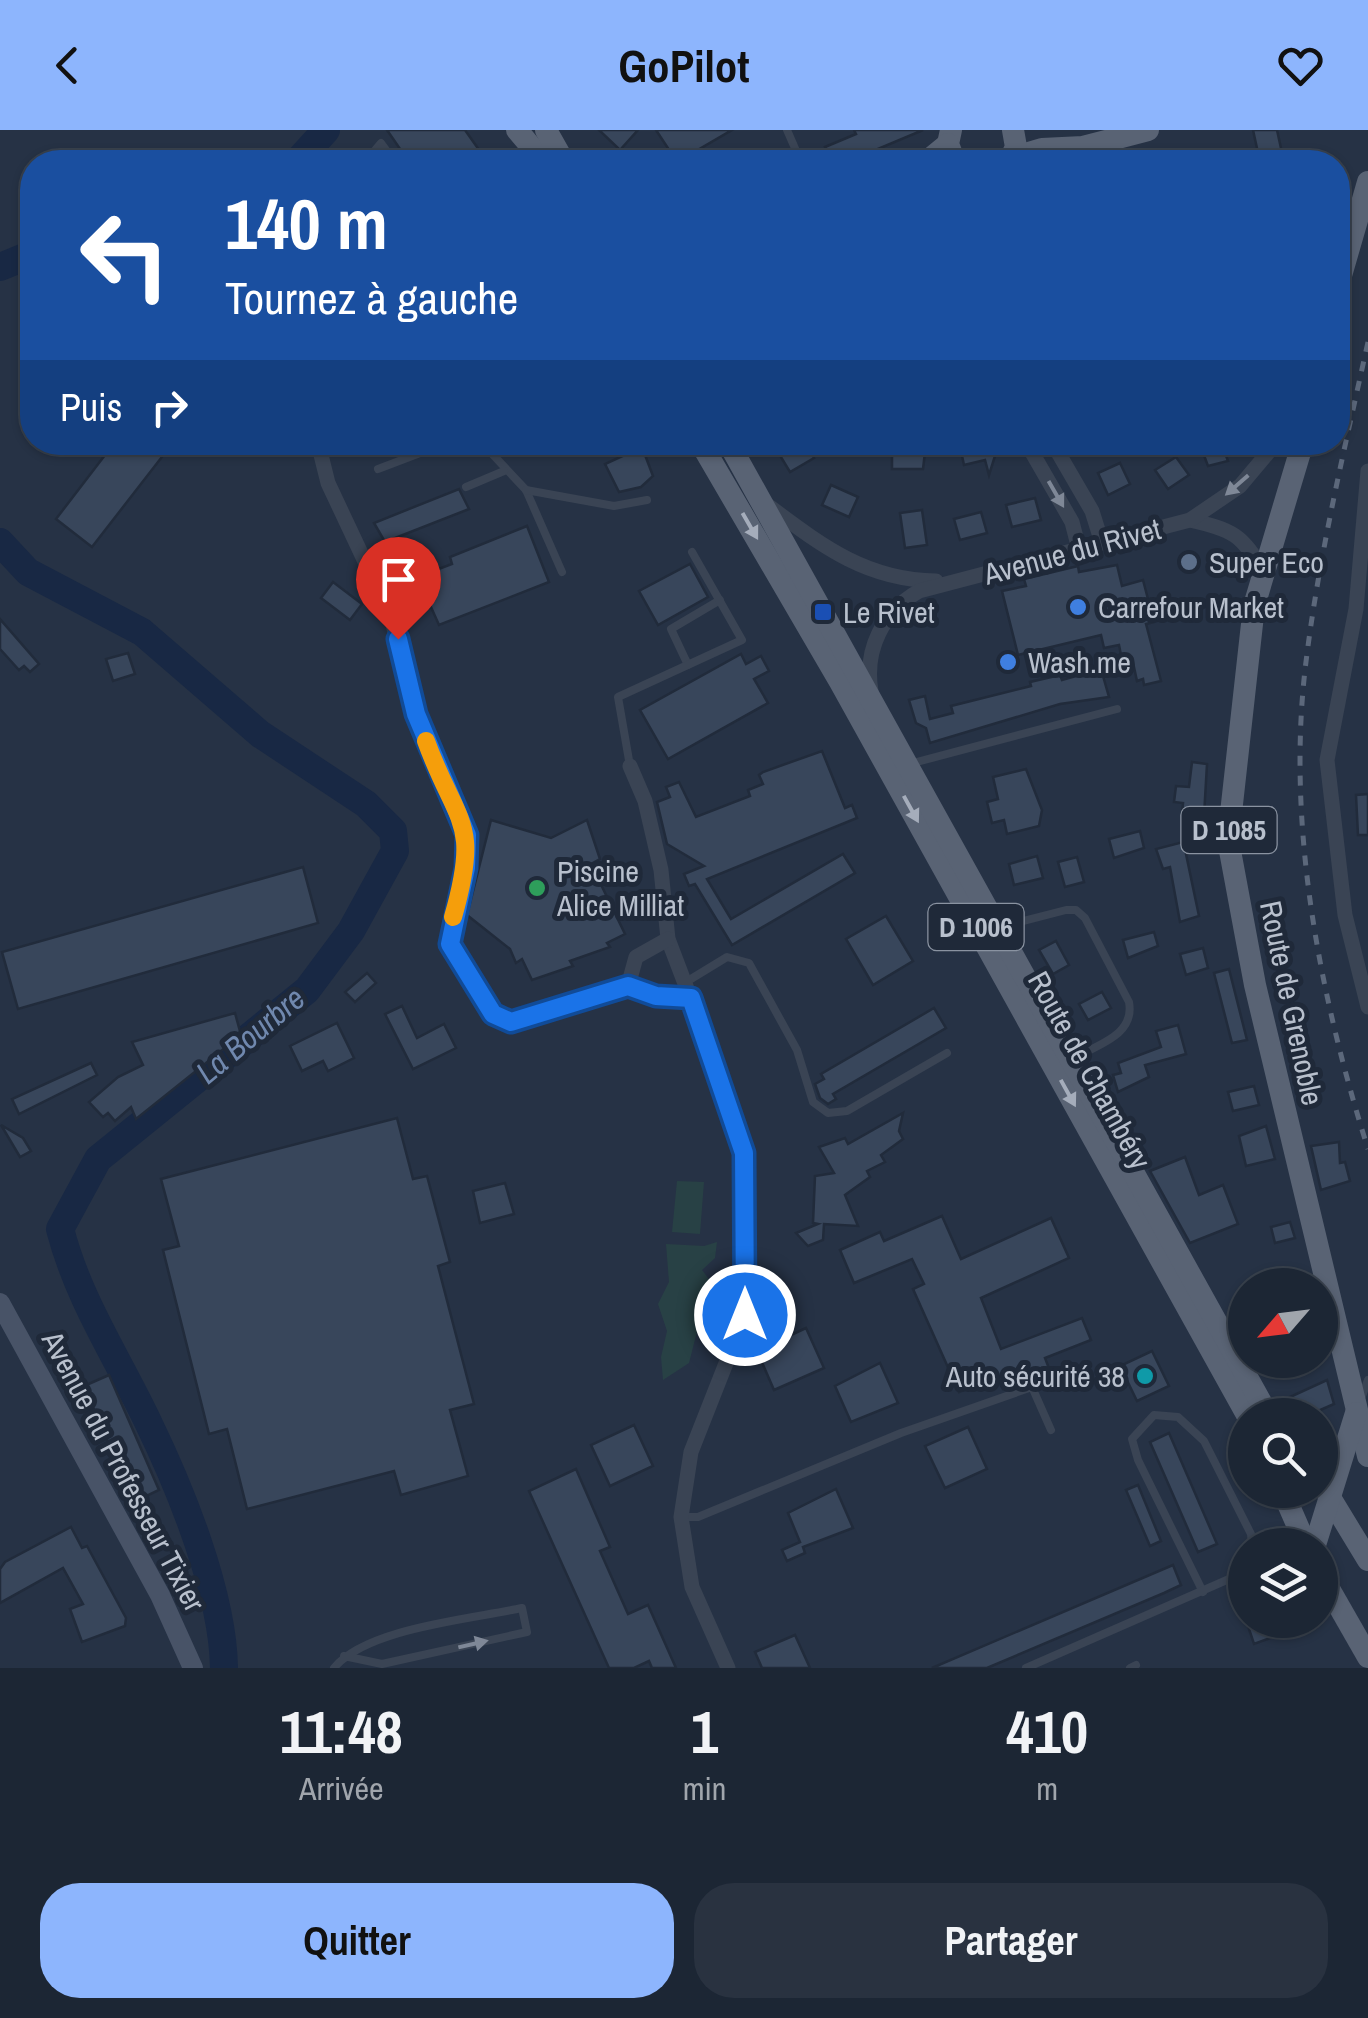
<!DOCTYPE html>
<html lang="fr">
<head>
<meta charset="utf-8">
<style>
	body { margin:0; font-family:"Archivo Narrow",sans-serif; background:#293240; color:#f1f3f6; height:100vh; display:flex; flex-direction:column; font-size:38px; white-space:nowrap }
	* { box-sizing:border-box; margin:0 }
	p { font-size:32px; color:#a0a5ac }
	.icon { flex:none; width:55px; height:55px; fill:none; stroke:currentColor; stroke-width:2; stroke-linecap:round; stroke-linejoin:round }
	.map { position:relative; height:1538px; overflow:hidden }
	.drawer { display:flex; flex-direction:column; background:#1c2634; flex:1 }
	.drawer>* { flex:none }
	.hud { position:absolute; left:20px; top:20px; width:1330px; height:305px; border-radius:40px; box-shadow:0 2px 8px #0004,0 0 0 2px #3a434f; background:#1a4fa0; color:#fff; overflow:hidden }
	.needle { width:65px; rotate:242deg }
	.tools { position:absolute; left:1228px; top:1138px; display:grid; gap:20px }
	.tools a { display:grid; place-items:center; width:110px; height:110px; border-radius:50%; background:#1c2634; box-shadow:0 2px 8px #0004,0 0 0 2px #3a434f; font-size:50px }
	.pin { position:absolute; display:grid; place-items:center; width:85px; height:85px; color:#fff; margin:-102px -42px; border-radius:50% 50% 50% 0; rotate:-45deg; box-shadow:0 0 10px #0007 }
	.pin .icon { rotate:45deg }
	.me { position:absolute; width:110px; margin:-55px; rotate:0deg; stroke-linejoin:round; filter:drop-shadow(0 0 8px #0008) }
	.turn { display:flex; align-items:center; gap:35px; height:210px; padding:0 40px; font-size:45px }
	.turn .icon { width:130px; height:130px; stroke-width:2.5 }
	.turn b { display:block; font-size:70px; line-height:85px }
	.then { display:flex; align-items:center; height:95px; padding:0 40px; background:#0003; gap:20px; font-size:38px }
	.eta { display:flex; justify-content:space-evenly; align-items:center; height:170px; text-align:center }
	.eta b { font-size:60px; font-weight:800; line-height:70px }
	.primary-button { display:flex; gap:20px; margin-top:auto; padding:20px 40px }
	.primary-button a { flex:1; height:115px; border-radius:40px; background:#8db5fd; color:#111; font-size:40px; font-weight:800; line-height:115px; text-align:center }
	.primary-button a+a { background:#293240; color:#f1f3f6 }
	header { display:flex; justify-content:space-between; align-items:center; height:130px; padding:0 40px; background:#8db5fd; color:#111; font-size:45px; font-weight:800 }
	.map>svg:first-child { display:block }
	.green { fill:#284145 }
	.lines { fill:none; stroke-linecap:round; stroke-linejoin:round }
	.river { stroke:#182844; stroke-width:28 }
	.building { fill:#38465b; stroke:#212b3b; stroke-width:2.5 }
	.service { stroke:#3a4454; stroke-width:8 }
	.minor { stroke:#3a4454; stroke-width:15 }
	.secondary { stroke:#485367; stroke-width:20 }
	.primary { stroke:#596374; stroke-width:22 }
	.rail { stroke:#5c687b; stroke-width:5; stroke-dasharray:10 10; stroke-linecap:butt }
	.oneway { fill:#7f8897 }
	.oneway2 { fill:#a5adbb }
	.route-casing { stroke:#114b97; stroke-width:25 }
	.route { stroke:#1a73e8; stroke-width:18 }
	.slow { stroke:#f59e0b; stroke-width:18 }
	.service-dot { fill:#5c6f8a; stroke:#1f2939; stroke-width:4 }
	.shop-dot { fill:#3f7fe0; stroke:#1f2939; stroke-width:4 }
	.transit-dot { fill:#1a4fb4; stroke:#1f2939; stroke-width:4 }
	.leisure-dot { fill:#2e9e5b; stroke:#1f2939; stroke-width:4 }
	.culture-dot { fill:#0f9aa8; stroke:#1f2939; stroke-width:4 }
	.labels { text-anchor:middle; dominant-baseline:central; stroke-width:10; stroke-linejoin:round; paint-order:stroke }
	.shield { fill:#1f2939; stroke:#8a93a1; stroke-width:2.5 }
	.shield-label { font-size:28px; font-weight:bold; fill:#b8c0cd }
	.street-label { font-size:30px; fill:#b8c0cd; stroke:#1f2939 }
	.poi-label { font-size:30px; fill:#b8c0cd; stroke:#1f2939; text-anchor:start }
	.water-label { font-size:32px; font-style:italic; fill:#7088ae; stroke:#1f2939 }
</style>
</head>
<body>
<header><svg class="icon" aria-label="back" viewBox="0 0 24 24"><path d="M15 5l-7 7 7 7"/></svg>GoPilot<svg class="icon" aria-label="heart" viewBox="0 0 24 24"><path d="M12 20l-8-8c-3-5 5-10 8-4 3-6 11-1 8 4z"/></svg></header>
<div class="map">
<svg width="1368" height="1538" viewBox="0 0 1368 1538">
	<rect width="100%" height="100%" fill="#263245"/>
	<g class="green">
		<polygon points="677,1051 704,1052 700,1104 672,1102"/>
		<polygon points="717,1112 715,1128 702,1140 711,1152 711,1173 702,1182 689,1233 663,1250 661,1227 667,1201 658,1174 669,1152 666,1114 704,1116"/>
	</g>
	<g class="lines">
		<g class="river">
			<polyline points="297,32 326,0"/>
			<polyline points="0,137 32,124"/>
			<path d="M0,412L28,442L142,502L260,604L366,674L393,701L395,721L351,801L307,860L98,1029L60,1099C78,1169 117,1227 148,1292C181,1360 223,1463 224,1538"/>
		</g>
	</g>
	<g class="building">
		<polygon points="387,0 465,0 484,27 476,32 409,32"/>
		<polygon points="599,0 638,0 620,20"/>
		<polygon points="656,0 732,0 677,32"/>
		<polygon points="854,0 923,0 847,32 832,32 825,17 856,4"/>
		<polygon points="1253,0 1277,0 1284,32 1260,32"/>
		<polygon points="115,312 152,312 165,323 92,417 56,389"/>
		<polygon points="787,312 805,312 814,328 790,342 776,319"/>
		<polygon points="959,312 989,312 995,326 989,345 985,330 964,335"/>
		<polygon points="1199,312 1221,312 1228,331 1208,336"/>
		<polygon points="905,314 926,314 923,339 892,339 892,318 905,318"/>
		<polygon points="642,317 653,346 641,357 619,362 605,334"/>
		<polygon points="1176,327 1189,345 1168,359 1155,340"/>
		<polygon points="1120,333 1130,354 1108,365 1098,343"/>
		<polygon points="831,355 858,367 849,387 822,375"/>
		<polygon points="459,359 469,379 385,412 374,393"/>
		<polygon points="1035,368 1041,390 1012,397 1006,375"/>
		<polygon points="922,380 927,415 905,418 900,383"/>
		<polygon points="981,382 987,403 960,410 954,389"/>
		<polygon points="527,396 549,452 439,495 431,477 416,483 404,452 452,434 450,427"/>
		<polygon points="690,434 708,467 658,495 639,461"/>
		<polygon points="1117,435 1122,456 1143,450 1154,492 1146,494 1161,551 1144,555 1143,549 1137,551 1132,528 1122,530 1119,515 1104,518 1101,505 1018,525 1002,461 1026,456 1024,449 1078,436 1079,442"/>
		<polygon points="333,452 362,474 350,490 321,468"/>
		<polygon points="0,489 39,534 30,542 24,536 19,540 0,519"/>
		<polygon points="128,523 135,544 113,551 106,529"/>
		<polygon points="741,524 746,534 761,526 769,541 754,549 768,573 668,629 640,580"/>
		<polygon points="1101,539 1109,567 1060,574 930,613 926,598 916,593 909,570 925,566 930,589 953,583 951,576 1031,556 1030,552 1060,545 1062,550"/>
		<polygon points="822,621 845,678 852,675 857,688 707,749 731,789 843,724 855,743 732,815 695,754 689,756 684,744 704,736 667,714 657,672 670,667 666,657 679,652 696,687 750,666 748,660 763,654 759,645 763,642"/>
		<polygon points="1192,632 1207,634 1204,686 1182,684 1183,673 1174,672 1176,656 1189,657"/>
		<polygon points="1026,639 1042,680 1039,696 1007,704 1004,690 992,693 987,672 998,669 993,647"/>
		<polygon points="1368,664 1368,705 1358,705 1356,665"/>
		<polygon points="491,690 551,708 587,690 600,729 591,734 625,804 607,813 610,817 570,831 573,836 532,850 522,829 516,833 510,819 467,785"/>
		<polygon points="1140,701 1144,718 1114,728 1109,709"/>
		<polygon points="1214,704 1214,715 1186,724 1199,786 1180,792 1170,737 1163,739 1156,719"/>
		<polygon points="1037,726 1043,748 1014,755 1009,734"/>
		<polygon points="1077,727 1084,752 1065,757 1058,732"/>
		<polygon points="303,737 318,793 18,879 2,822"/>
		<polygon points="886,786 913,831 873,855 846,809"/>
		<polygon points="1154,802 1158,816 1128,828 1123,810"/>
		<polygon points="1056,811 1069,835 1053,844 1039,820"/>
		<polygon points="1203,818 1208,838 1186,845 1180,824"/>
		<polygon points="1229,839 1247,910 1232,913 1214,843"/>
		<polygon points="367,843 376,853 355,872 345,862"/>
		<polygon points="1102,862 1111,878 1088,890 1079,874"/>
		<polygon points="402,876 417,908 444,894 456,918 413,939 385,884"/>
		<polygon points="934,878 946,898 833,964 836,969 828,974 820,968 815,954 824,949 821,944"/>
		<polygon points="235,883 241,905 136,989 131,977 115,991 108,983 103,987 89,972 118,947 143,935 132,912"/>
		<polygon points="337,893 354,928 328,941 323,931 302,941 290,916"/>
		<polygon points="1178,895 1186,924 1145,935 1149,947 1118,962 1113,945 1121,943 1118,933 1161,917 1156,901"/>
		<polygon points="91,933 97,945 19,984 12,969"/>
		<polygon points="1254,956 1259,975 1233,981 1228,962"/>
		<polygon points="903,983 899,1001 903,1009 881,1025 885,1032 867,1041 870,1047 845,1065 858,1096 824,1094 823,1110 808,1116 796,1103 818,1094 813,1093 815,1046 834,1043 819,1017 845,1008 848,1014"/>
		<polygon points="397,988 413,1049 427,1046 450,1132 438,1136 474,1274 450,1280 468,1346 401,1365 394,1341 247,1379 227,1299 209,1304 163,1120 179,1116 161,1049"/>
		<polygon points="1,995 23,1008 31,1021 20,1027"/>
		<polygon points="1266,996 1275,1029 1246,1036 1239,1006"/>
		<polygon points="1339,1012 1340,1033 1345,1032 1350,1051 1321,1060 1311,1016"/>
		<polygon points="1185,1027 1199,1065 1223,1055 1238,1094 1190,1113 1150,1041"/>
		<polygon points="505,1053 514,1084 480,1093 473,1061"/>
		<polygon points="942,1086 961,1129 1051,1088 1069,1128 981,1168 1001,1219 1082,1188 1091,1210 1045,1228 1050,1241 1025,1251 1003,1259 997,1245 959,1262 913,1159 924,1154 912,1129 854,1153 840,1120 880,1102 884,1111"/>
		<polygon points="1290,1092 1295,1108 1275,1113 1271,1097"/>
		<polygon points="1290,1139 1295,1155 1249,1155 1249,1153"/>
		<polygon points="806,1198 824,1238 774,1260 757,1221"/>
		<polygon points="1152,1221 1169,1256 1137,1271 1120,1236"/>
		<polygon points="880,1233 898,1273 851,1292 835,1256"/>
		<polygon points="109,1245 159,1360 134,1372 84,1256"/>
		<polygon points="1327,1250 1334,1274 1309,1285 1289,1285 1279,1272"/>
		<polygon points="634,1295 653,1336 610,1356 591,1315"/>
		<polygon points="968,1297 987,1339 945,1358 925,1316"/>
		<polygon points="1169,1303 1217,1414 1198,1422 1150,1312"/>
		<polygon points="576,1339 610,1417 600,1421 628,1484 648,1475 676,1538 652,1538 649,1531 634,1538 609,1538 529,1361"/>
		<polygon points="1138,1355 1161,1411 1150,1416 1126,1360"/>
		<polygon points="836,1359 853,1398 803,1417 805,1423 787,1431 782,1420 800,1412 788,1383"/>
		<polygon points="71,1397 82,1418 87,1416 126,1488 125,1496 82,1512 70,1479 83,1474 63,1438 0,1473 0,1439 5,1432"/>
		<polygon points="1173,1435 1181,1455 1164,1463 987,1538 932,1538"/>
		<polygon points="1257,1490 1271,1490 1276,1506 1254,1514 1247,1493"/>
		<polygon points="795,1505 810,1538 762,1538 755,1522"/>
	</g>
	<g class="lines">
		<g class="service">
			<polyline points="787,0 801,32"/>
			<polyline points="365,32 381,13 395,32"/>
			<polyline points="481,312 526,360 562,442"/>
			<polyline points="378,339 449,312"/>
			<polyline points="466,357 504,341"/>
			<polyline points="526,360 614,376 647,370"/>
			<polyline points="688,535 671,499 720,470"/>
			<polyline points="909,634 1117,579"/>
			<polyline points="630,636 618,567 742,510 692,422"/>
			<path d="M1000,797L1066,780H1076L1085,788L1129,872C1135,904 1100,914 1076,927"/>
			<polyline points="686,852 727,827 749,833 797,920 813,972 828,983 847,981 947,923"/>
			<polyline points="1362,1266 1368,1250"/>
			<polyline points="681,1387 698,1387 901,1303 1032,1257 1051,1300"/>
			<polyline points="1203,1462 1138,1330 1132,1309 1154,1285 1178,1287 1204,1311 1251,1404 1252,1415"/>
			<path d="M334,1538C366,1498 472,1489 522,1478L527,1502L382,1534L344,1526"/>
			<polyline points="1026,1538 1245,1442"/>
			<polyline points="1130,1538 1136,1535"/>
		</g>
		<g class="minor">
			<path d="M323,312L320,321L328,353L391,487L416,584L467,705V738L449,814C466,844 479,879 511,892L628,856L656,866L691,868"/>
			<polyline points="1026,312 1072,392 1079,419"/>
			<polyline points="1052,312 1092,381 1102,413"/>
			<polyline points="1368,341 1356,479 1327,630 1345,785 1368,877"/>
			<path d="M766,374C821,415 865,450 936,451"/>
			<path d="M1190,390C1233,400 1242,404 1264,443"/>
			<path d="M871,561C864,519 883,482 919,461L1190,390L1240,356L1277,312"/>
			<polyline points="630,636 645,671 661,740 668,809 724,956 744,1023 745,1185 691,1322 681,1387 692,1457 728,1538"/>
			<polyline points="628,856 636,827 668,809"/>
		</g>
		<polyline class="secondary" points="0,1173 160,1465 193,1538"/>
		<g class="primary">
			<polyline points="517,0 544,32"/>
			<polyline points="546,0 564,32"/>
			<polyline points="951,0 948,14 955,32"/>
			<polyline points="1012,28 1042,19 1083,17 1148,0"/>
			<polyline points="926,32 948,14"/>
			<polyline points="1009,32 1016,17 1013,0"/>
			<polyline points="1338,156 1368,52"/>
			<polyline points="700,312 840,552 1247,1285"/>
			<polyline points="728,312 1268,1285"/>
			<polyline points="1303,312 1254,476 1228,710 1255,855 1368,1326"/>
			<polyline points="1323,1356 1368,1430"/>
			<polyline points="1282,1360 1306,1415"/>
			<polyline points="1315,1415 1356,1283"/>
			<polyline points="1320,1443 1368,1527"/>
		</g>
		<path class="rail" d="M1368,212C1344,321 1318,429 1305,540C1287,699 1320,867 1368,1019"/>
	</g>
	<defs><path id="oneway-solid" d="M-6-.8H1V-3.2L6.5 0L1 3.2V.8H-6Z" transform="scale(2.5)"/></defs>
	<g class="oneway">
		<use href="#oneway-solid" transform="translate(1237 355) rotate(139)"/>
		<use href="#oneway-solid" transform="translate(1056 364) rotate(60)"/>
		<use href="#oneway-solid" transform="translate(473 1514) rotate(-13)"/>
	</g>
	<g class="oneway2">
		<use href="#oneway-solid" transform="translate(750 396) rotate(60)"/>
		<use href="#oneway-solid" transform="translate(911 679) rotate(61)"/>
		<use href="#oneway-solid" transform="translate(1068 963) rotate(61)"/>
	</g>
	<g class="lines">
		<g class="route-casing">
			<polyline id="route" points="398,509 416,584 467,705 466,738 450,814 493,884 511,892 628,856 656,866 691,868 744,1023 745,1185"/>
		</g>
		<use href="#route" class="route"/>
		<path class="slow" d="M426,611C457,696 481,689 453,787"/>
	</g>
	<circle class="service-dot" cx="1189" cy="432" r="10"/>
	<g class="shop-dot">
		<circle cx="1078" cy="477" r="10"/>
		<circle cx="1008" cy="532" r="10"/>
	</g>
	<rect class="transit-dot" x="813" y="472" width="20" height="20" rx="5"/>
	<circle class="leisure-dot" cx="537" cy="758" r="10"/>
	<circle class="culture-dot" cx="1145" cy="1246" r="10"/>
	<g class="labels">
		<g class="shield">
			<rect x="1181.5" y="677" width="95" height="46" rx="8"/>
			<rect x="928.5" y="774" width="95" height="46" rx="8"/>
		</g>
		<g class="shield-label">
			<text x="1229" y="700">D 1085</text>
			<text x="976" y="797">D 1006</text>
		</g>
		<g class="street-label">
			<text transform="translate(1072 421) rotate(-15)">Avenue du Rivet</text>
			<text transform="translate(1292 873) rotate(78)">Route de Grenoble</text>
			<text transform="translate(1090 940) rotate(61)">Route de Chambéry</text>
			<text transform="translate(124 1341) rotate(62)">Avenue du Professeur Tixier</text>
		</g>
		<g class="poi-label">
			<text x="1209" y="432">Super Eco</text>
			<text x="1098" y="477">Carrefour Market</text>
			<text x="843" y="482">Le Rivet</text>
			<text x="1028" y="532">Wash.me</text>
			<text x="557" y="741">Piscine<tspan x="557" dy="34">Alice Milliat</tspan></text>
			<text x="1125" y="1246" text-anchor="end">Auto sécurité 38</text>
		</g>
		<g class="water-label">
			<text transform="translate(250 905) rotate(-40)">La Bourbre</text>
		</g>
	</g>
</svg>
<div class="tools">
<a><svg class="needle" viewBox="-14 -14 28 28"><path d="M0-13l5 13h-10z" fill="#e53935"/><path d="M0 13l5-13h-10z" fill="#a0a5ac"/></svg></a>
<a><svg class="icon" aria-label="search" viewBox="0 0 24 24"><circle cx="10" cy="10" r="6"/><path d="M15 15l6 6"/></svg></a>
<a><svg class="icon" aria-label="layers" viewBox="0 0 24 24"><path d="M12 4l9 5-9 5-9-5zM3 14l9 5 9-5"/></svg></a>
</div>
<div class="pin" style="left:398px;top:509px;background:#d93025"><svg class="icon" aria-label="arrive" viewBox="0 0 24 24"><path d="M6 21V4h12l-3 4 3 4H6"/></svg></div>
<svg class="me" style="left:745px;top:1185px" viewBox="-20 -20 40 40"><circle r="17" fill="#1a73e8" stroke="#fff" stroke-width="3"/><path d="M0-11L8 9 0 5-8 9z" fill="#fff"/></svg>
<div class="hud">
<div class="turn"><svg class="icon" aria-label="left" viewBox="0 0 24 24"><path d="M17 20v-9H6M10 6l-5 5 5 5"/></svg><div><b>140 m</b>Tournez à gauche</div></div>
<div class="then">Puis<svg class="icon" aria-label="right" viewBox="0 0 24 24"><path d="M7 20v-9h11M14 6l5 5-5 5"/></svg></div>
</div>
</div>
<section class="drawer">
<div class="eta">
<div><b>11:48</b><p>Arrivée</p></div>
<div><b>1</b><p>min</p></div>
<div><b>410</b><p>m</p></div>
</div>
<div class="primary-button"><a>Quitter</a><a>Partager</a></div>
</section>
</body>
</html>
